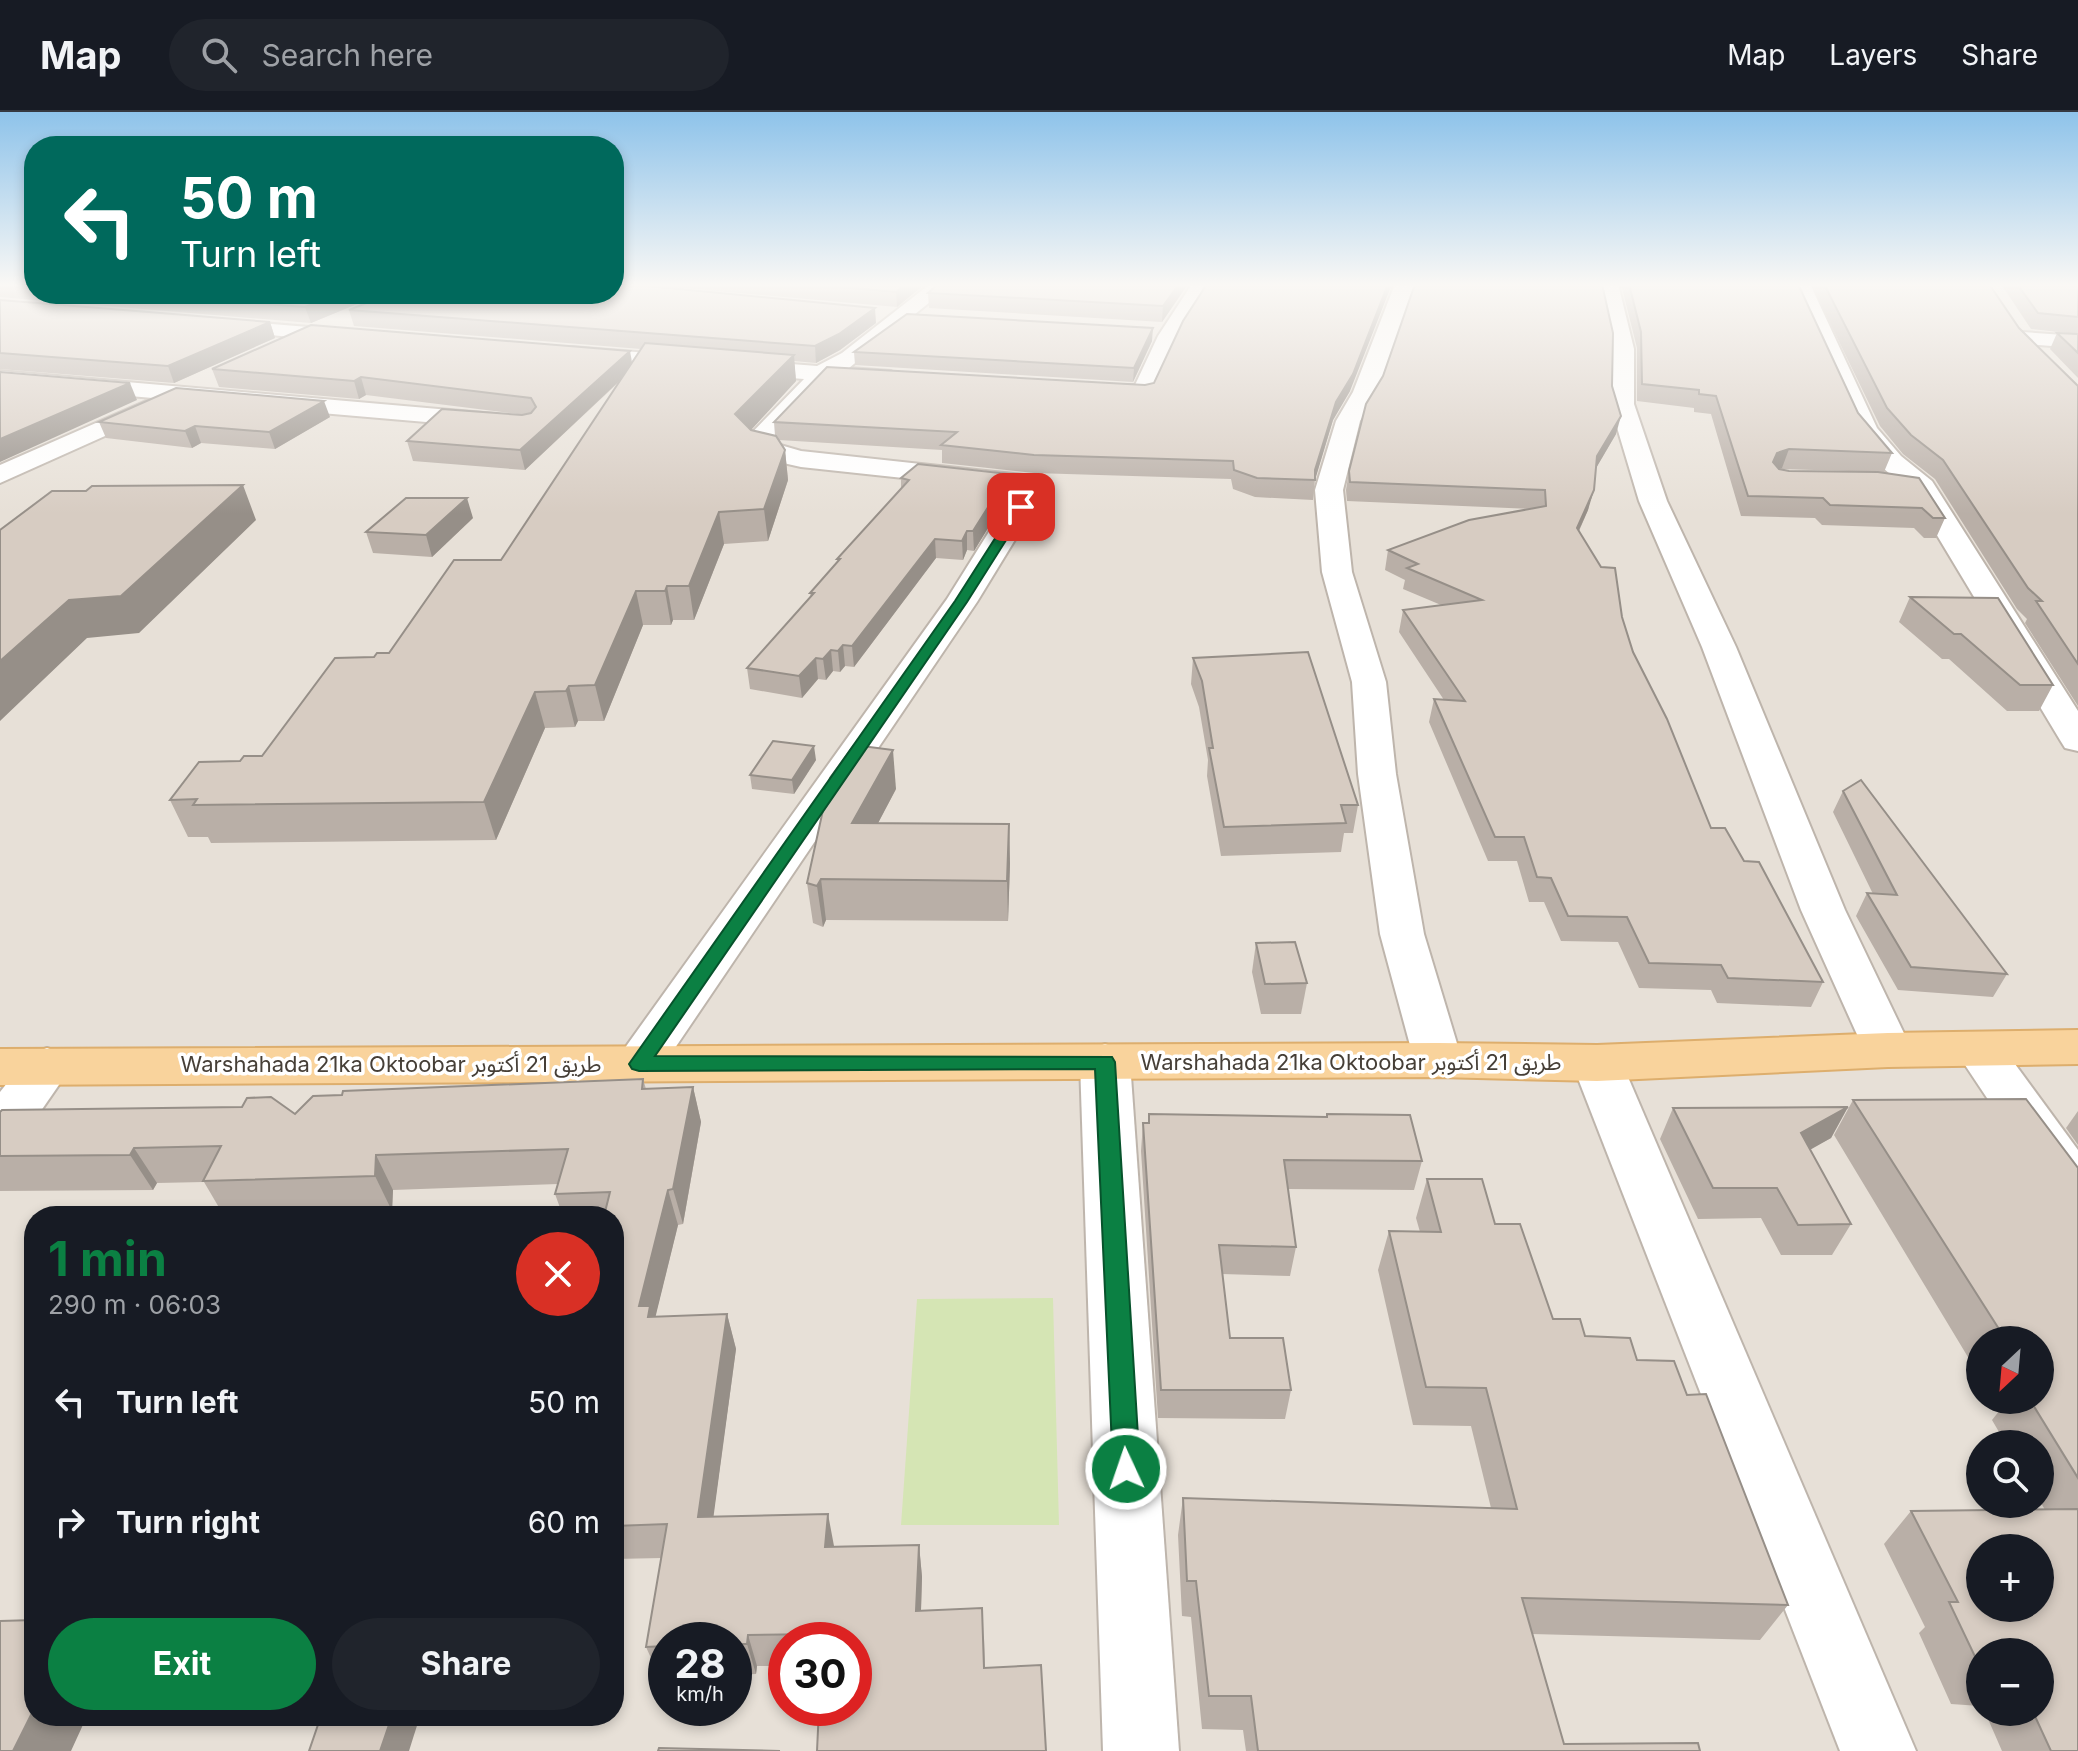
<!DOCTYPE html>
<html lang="en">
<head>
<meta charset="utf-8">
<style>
	body { margin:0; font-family:Inter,"Noto Sans Arabic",sans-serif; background:#20242c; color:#f1f3f6; height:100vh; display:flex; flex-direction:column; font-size:30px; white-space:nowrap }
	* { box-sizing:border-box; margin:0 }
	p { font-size:26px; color:#9ea1a6 }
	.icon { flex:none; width:44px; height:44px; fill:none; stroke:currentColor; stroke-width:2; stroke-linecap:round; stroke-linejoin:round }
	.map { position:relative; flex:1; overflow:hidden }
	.sheet { position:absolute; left:24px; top:1094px; width:600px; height:520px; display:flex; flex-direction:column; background:#171b24; border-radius:32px; box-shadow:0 4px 12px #0003 }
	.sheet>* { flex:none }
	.guide { position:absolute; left:24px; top:24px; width:600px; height:168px; border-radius:32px; box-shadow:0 4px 12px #0003; background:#00695c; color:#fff; overflow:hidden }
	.needle { width:52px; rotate:206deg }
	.controls { position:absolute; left:1966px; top:1214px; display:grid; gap:16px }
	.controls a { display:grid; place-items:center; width:88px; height:88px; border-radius:50%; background:#171b24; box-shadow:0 4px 12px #0003; font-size:40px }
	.speed { position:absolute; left:648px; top:1510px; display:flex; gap:16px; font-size:40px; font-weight:700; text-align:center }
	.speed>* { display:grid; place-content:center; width:104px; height:104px; border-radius:50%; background:#171b24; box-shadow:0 4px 12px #0003; line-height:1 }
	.speed small { font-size:20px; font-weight:400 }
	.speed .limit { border:12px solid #d22; background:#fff; color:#111 }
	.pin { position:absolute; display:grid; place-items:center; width:68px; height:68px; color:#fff; margin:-34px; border-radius:16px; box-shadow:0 4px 12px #0006 }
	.me { position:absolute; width:88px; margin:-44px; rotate:357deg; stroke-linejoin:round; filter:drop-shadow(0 0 6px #0008) }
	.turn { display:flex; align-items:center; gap:28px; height:168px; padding:0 24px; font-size:36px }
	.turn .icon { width:104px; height:104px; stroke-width:2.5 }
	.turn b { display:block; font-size:56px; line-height:68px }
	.round { display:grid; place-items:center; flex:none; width:84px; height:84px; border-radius:42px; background:#20242c }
	.summary { display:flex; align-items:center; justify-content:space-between; height:136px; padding:0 24px }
	h1 { font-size:48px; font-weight:700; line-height:60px; color:#0b8043 }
	.cta { display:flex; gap:16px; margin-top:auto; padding:16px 24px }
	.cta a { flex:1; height:92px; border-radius:48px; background:#0b8043; color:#fff; font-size:32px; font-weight:700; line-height:92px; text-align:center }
	.cta a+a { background:#20242c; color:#f1f3f6 }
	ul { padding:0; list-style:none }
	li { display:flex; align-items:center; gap:24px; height:120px; padding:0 24px }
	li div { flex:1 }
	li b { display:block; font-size:30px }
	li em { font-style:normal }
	header { display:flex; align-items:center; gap:48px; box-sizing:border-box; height:112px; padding:0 40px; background:#171b24; border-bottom:2px solid #363941 }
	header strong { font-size:38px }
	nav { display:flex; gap:44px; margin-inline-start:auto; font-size:28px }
	.search { width:560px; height:72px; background:#20242c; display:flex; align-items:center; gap:20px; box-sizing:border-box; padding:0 28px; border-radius:44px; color:#9ea1a6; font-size:30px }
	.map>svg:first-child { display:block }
	.residential { fill:#e7e0d7; fill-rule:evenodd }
	.green { fill:#d5e5b4 }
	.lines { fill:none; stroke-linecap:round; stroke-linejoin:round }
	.street-casing { stroke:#beb5ac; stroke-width:4 }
	.primary-casing { stroke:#ddae6d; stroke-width:4 }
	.street { fill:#fff; fill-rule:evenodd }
	.primary { fill:#f9d39c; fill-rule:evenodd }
	.wall { fill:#b9afa7 }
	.shaded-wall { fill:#968f88 }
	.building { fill:#d7ccc2; stroke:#968f88; stroke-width:2; fill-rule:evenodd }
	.route { fill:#0b8043; stroke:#07532c; stroke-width:2 }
	.labels { text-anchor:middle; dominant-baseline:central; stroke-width:7; stroke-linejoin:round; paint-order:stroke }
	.street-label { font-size:22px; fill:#463f37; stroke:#fff }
</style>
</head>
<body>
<header>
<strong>Map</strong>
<div class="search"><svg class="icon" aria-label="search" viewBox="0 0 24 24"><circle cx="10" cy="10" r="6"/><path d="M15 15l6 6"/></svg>Search here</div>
<nav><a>Map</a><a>Layers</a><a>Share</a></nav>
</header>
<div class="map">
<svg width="2078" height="1639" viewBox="0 0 2078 1639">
	<rect width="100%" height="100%" fill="#f3efe9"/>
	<path class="residential" d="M0,172L34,182H614V172H2078V1639H0ZM34,1104H614V1604H34ZM1980,1228H2040V1288H1980ZM1980,1332H2040V1392H1980ZM1980,1436H2040V1496H1980ZM666,1528H734V1596H666ZM786,1528H854V1596H786ZM1980,1540H2040V1600H1980Z"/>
	<polygon class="green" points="1053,1186 1059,1413 901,1413 917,1187"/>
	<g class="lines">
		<g class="street-casing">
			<g id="street">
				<polygon points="930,172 952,172 849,256 891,259 894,264 891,269 828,268 770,330 801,339 1032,364 1041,366 1045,372 1035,395 977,490 656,964 639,970 622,964 614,952 622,940 947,487 1015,378 801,355 757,345 742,331 804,267 572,249 561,242 572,235 817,254 842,241"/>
				<polygon points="1192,172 1212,172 1179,224 1152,285 1087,283 1083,278 1087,273 1135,273 1158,224"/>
				<polygon points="1395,172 1415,172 1377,280 1360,309 1343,378 1352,460 1386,570 1396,662 1424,822 1462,948 1455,960 1438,965 1421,960 1414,948 1380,822 1358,662 1352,570 1322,460 1315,378 1336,309 1353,280"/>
				<polygon points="1598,172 1618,172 1634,237 1634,292 1667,389 1736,535 1845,798 1912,938 1905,950 1888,955 1871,950 1864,938 1801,798 1702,535 1639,389 1610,292 1612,237"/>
				<polygon points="1790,172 1810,172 1877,316 1901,344 1932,369 2078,599 2078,639 2065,636 2060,628 1911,380 1883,356 1854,318"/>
				<polygon points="214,207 356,219 367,225 356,231 207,217 204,213 207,209"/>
				<polygon points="2022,220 2078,224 2078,236 2014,231 2011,226 2014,221"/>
				<polygon points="0,259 496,302 505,304 508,309 505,314 496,316 159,287 167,293 163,298 0,371 0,353 153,286 0,273"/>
				<polygon points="1979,921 1996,926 2078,1038 2078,1100 2059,1094 1955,938 1962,926"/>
				<polygon points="1105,932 1122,938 1130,950 1179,1639 1103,1639 1080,950 1088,938"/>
				<polygon points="1597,933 1614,939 1622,951 1916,1639 1840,1639 1572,951 1580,939"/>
				<polygon points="47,936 64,942 72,954 18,1032 0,1037 0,980 30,942"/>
			</g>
		</g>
		<g class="primary-casing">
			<polygon id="primary" points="2078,918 2078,952 1888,955 1597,969 1438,965 0,973 0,937 1438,931 1597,933 1888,921"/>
		</g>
		<use href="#street" class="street"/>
		<use href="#primary" class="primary"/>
	</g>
	<g class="wall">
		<polygon points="0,172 34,172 34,182 381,182 311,211 0,185"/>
		<polygon points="638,172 925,172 897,195"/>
		<polygon points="938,172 1188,172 1162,210 929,196 928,181"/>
		<polygon points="1621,172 1798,172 1858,301 1892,341 1884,360 1779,357 1789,359 1878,360 1945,406 1936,426 1924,426 1914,416 1822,413 1815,406 1741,404 1711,302 1694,300 1694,296 1637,289 1637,236"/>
		<polygon points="1811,172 1989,172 2019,216 2078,274 2078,594 2025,511 2027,507 2017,497 1935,367 1903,342 1880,314"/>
		<polygon points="2001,172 2078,172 2078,266 2050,237 2057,221 2076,222 2031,217"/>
		<polygon points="0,188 270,210 275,226 174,271 0,257"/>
		<polygon points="349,198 876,211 840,238 816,251 794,249 796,269 751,318 775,324 774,310 1145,273 1350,279 1333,308 1315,367 1313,388 1255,385 1233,377 1231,367 1034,361 942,351 942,338 779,328 785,338 788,368 768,429 724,432 694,508 673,508 671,513 643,513 604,609 578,609 575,615 545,616 496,728 211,731 208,725 188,725 170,688 240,649 262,644 374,545 389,541 501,448 620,269 525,358 413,349 407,329 525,303 366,283 359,287 219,275 212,257 632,250 641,237 354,214"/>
		<polygon points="1152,229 1133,270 855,253 854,240"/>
		<polygon points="1383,264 1612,274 1616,322 1596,356 1588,398 1579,419 1622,505 1633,540 1711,716 1744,749 1823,870 1811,895 1717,891 1711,878 1639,876 1618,830 1561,829 1544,790 1529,790 1517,749 1488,749 1429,610 1434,587 1444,588 1399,520 1403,498 1441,493 1403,477 1405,468 1385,458 1388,438 1531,397 1347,389 1346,378 1349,359"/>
		<polygon points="330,305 275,337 201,331 192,336 106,326 99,310"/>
		<polygon points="1009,362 1010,380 974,439 967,438 963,448 936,446 854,555 845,554 840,560 833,559 826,568 818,567 802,586 750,577 747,556 811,485 810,481 838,450 837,447 901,376 901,366"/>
		<polygon points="473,406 432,445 373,441 366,420"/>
		<polygon points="1910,485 2053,573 2039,599 2007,599 1949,547 1942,547 1899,510"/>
		<polygon points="1193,546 1358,693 1353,721 1344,721 1341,740 1221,744 1207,664 1208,648 1199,595 1191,572"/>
		<polygon points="816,648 794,682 752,677 750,663"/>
		<polygon points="896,677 878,711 1009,712 1010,752 1008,809 826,808 823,815 813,811 807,771"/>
		<polygon points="1843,679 2007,862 1993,885 1898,878 1856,804 1867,781 1873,782 1833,700"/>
		<polygon points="1256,831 1307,871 1301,902 1261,902 1252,860"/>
		<polygon points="643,967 646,977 693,975 701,1010 683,1112 678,1113 655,1205 727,1202 736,1237 713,1405 834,1434 919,1433 922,1465 921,1498 984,1527 985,1556 1046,1639 854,1528 786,1528 786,1554 757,1554 756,1562 734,1563 734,1528 666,1528 666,1565 660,1566 646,1535 662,1446 614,1447 614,1104 563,1104 555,1082 558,1072 393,1078 392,1099 224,1104 204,1070 157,1071 153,1078 0,1079 0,1044 295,1002"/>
		<polygon points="1853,988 2078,1056 2078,1639 2002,1639 1985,1600 2040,1600 2040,1540 1980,1540 1980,1594 1951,1592 1919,1521 1925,1515 1884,1432 1911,1399 2045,1398 2040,1389 2040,1332 2006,1332 1992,1308 2000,1298 1994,1288 2040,1288 2040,1228 1980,1228 1980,1265 1834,1023"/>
		<polygon points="1848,995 1831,1026 1810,1037 1851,1112 1832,1143 1781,1143 1761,1106 1698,1107 1660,1027 1673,996"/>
		<polygon points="2078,999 2078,1033 2066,1016"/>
		<polygon points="1149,1002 1326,1005 1327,1002 1422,1049 1414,1078 1288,1077 1296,1135 1290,1164 1222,1162 1230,1226 1291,1278 1285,1307 1158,1306 1141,1039 1143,1011 1148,1011"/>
		<polygon points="1427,1067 1495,1112 1553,1207 1585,1224 1637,1248 1687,1283 1788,1493 1760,1528 1532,1522 1564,1632 1700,1639 1246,1639 1243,1618 1202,1617 1191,1505 1182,1504 1178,1423 1183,1386 1491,1396 1471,1314 1413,1313 1378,1158 1389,1119 1420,1120 1416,1106"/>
	</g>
	<g class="shaded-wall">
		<polygon points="906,172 925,172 897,195 896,180"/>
		<polygon points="1179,172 1188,172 1162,210 1163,194"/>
		<polygon points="1388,172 1392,172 1350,279 1333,308 1315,368 1315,358 1336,290"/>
		<polygon points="339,182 381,182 311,211 305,195"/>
		<polygon points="875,196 876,211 840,238 816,251 815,234"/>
		<polygon points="270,210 275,226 174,271 168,254"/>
		<polygon points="1153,216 1152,229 1133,270 1134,256"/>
		<polygon points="630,239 633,256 525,358 520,338"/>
		<polygon points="794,243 796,269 739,331 735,302"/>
		<polygon points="361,265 366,283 359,287 354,269"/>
		<polygon points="130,271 137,288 0,350 0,327"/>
		<polygon points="324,289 330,305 275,337 269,320"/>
		<polygon points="1621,304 1616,322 1592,363 1597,344"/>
		<polygon points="195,314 201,331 192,336 185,319"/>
		<polygon points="1789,337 1782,356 1770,359 1766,369 1777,341"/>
		<polygon points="785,338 788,368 768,429 764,397"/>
		<polygon points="1009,362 1010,380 974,439 973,419"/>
		<polygon points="243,373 256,408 139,521 87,526 0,609 0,549 69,488"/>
		<polygon points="1594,378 1588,398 1571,436 1577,416"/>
		<polygon points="467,386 473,406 432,445 426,423"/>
		<polygon points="719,400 724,432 694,508 689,474"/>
		<polygon points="967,419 967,438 963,448 962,429"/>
		<polygon points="935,427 936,446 854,555 852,534"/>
		<polygon points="667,474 673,508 671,513 665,479"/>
		<polygon points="636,479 643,513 604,609 595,573"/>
		<polygon points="843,533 845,554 840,560 838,539"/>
		<polygon points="831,538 833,559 826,568 823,547"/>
		<polygon points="816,546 818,567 802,586 799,564"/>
		<polygon points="569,574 578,609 575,615 566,579"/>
		<polygon points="535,580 545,616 496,728 484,690"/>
		<polygon points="814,634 816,648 794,682 792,668"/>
		<polygon points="893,638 896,677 857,751 852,711"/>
		<polygon points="1009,712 1010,752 1008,809 1007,769"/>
		<polygon points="821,767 826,808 823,815 817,774"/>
		<polygon points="693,975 701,1010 683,1112 673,1077"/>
		<polygon points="1848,995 1831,1026 1785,1052 1801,1021"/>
		<polygon points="134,1036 157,1071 153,1078 130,1043"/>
		<polygon points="376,1043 393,1078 392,1099 375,1064"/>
		<polygon points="668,1078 678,1113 652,1219 639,1194"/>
		<polygon points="727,1202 736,1237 709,1438 698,1405"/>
		<polygon points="828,1402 834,1434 825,1435"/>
		<polygon points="919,1433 922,1465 920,1530 916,1499"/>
		<polygon points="748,1523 757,1554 756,1562 747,1532"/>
		<polygon points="34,1597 34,1604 87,1604 71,1639 13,1639"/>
		<polygon points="392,1604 420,1604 409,1639 380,1639"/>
	</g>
	<g class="building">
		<polygon points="614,172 627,172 875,196 839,222 815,234 349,198 389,182 614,182"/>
		<polygon points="809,172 906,172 896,180"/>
		<polygon points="938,172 1179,172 1163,194 928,181"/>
		<polygon points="1207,172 1388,172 1353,262 1336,290 1315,358 1315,368 1257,366 1234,358 1233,349 1034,343 941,333 957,320 774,310 827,255 1145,273 1154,271 1183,209"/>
		<polygon points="1415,172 1602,172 1613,221 1612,274 1621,304 1597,344 1594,378 1577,416 1601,455 1615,456 1622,505 1633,540 1667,607 1711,716 1725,716 1744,749 1759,750 1823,870 1728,866 1721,853 1649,851 1627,805 1568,804 1551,766 1537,765 1524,725 1495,725 1434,587 1465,589 1403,498 1482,488 1407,456 1418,452 1388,438 1469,408 1546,394 1545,378 1350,370 1349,359 1366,292 1383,264"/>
		<polygon points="1629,172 1798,172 1858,301 1892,341 1789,337 1777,341 1773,350 1779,357 1789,359 1878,360 1919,366 1945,406 1933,406 1922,396 1830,393 1823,386 1748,384 1716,284 1699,282 1699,278 1642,272 1641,220"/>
		<polygon points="1824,172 1989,172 2019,216 2078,274 2078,552 2036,489 2042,489 2028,476 1943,348 1911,323 1887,296"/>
		<polygon points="2017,172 2078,172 2078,205 2038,201"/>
		<polygon points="143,182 339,182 305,195"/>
		<polygon points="0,188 270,210 168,254 0,241"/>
		<polygon points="907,202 1153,216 1134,256 854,240"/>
		<polygon points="311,213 630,239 520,338 407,329 442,297 522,303 531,301 536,295 531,286 361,265 354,269 212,257"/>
		<polygon points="2057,221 2078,222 2078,241"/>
		<polygon points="645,231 794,243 735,302 751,318 776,324 785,338 764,397 719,400 689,474 667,474 665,479 636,479 595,573 569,574 566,579 535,580 484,690 193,693 197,687 170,688 199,650 240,649 244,644 262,644 335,546 374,545 377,541 389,541 454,448 501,448"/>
		<polygon points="0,260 130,271 0,327"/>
		<polygon points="176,276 324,289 269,320 195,314 185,319 99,310"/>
		<polygon points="918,352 1009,362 973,419 967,419 962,429 935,427 852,534 843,533 838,539 831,538 823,547 816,546 799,564 747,556 814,481 810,481 840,447 837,447 909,368 901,366"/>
		<polygon points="243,373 121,484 69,488 0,549 0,418 52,379 86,379 92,374"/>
		<polygon points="406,386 467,386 426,423 366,420"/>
		<polygon points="1910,485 1998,486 2053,573 2020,573 1961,522 1954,522"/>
		<polygon points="1308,540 1358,693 1341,693 1346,711 1224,715 1209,636 1213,636 1202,569 1193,546"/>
		<polygon points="773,629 814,634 792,668 750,663"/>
		<polygon points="854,633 893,638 852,711 1009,712 1007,769 821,767 817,774 807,771 830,666"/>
		<polygon points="1861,668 2007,862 1911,855 1867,781 1897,783 1843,679"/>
		<polygon points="1295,830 1307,871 1265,872 1256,831"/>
		<polygon points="643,967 642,977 693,975 673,1077 668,1078 639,1194 650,1194 648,1205 727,1202 698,1405 828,1402 825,1435 919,1433 916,1499 982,1496 984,1556 1041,1553 1046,1639 817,1639 819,1596 854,1596 854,1528 822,1528 823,1522 748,1523 747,1532 734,1532 734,1528 666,1528 666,1534 646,1535 667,1412 614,1414 614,1104 604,1104 610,1080 555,1082 568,1037 376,1043 375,1064 203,1069 221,1034 134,1036 130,1043 0,1044 0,1000 2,998 242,995 247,986 271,985 295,1002 313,984 342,983 343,979"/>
		<polygon points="2026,987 2078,1056 2078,1366 2030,1288 2040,1288 2040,1228 2006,1228 1853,988"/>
		<polygon points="1848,995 1801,1021 1851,1112 1798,1113 1777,1076 1713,1076 1673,996"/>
		<polygon points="1149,1002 1327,1005 1327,1002 1410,1003 1422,1049 1284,1048 1296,1135 1219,1133 1230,1226 1283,1226 1291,1278 1161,1278 1143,1011 1149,1011"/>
		<polygon points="1427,1067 1482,1067 1495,1112 1520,1112 1553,1207 1580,1207 1585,1224 1630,1226 1637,1248 1674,1249 1687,1283 1706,1282 1788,1493 1522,1486 1564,1632 1698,1631 1700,1639 1258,1639 1251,1584 1209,1584 1196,1469 1187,1469 1183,1386 1517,1397 1486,1276 1426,1275 1389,1119 1441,1120"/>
		<path d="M2078,1397V1639H2051L2033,1600H2040V1540H1980V1555L1949,1490H1958L1911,1399ZM1980,1436H2040V1496H1980Z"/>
		<polygon points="34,1508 34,1597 13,1639 0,1639 0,1509"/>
		<polygon points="321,1604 392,1604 380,1639 309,1639"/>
		<polygon points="659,1636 780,1639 658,1639"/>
	</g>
	<linearGradient id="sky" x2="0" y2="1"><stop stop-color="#8ec3ea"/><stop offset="0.43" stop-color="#faf8f5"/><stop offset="1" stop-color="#faf8f5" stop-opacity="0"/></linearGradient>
	<rect width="2078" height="402" fill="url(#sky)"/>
	<polygon class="route" points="1021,391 1027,395 967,490 655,944 1112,945 1115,950 1140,1357 1136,1366 1126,1370 1117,1366 1113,1357 1095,957 639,959 632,957 629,952 955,489 1017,392"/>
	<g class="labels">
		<g class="street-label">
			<text x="1351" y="950">Warshahada 21ka Oktoobar طريق 21 أكتوبر</text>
			<text x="391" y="952">Warshahada 21ka Oktoobar طريق 21 أكتوبر</text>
		</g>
	</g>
</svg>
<div class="controls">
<a><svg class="needle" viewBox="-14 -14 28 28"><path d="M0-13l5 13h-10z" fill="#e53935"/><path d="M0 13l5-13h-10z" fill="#9ea1a6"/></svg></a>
<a><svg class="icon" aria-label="search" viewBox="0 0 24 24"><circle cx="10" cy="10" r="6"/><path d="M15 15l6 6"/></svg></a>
<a>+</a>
<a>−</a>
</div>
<div class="speed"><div>28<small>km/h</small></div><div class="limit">30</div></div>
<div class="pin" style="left:1021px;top:395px;background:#d93025"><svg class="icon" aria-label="arrive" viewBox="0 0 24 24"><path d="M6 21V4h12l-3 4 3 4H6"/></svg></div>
<svg class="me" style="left:1126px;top:1357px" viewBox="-20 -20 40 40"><circle r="17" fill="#0b8043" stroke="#fff" stroke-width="3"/><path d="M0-11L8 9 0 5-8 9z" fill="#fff"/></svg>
<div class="guide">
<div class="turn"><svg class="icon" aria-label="left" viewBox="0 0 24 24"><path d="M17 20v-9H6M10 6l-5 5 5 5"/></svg><div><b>50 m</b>Turn left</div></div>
</div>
<section class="sheet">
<div class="summary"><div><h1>1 min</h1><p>290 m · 06:03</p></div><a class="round" style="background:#d93025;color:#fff"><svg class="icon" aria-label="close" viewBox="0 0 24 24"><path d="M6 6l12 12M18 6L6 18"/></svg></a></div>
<ul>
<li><svg class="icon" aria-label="left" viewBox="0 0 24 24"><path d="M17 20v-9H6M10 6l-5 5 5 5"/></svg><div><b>Turn left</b></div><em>50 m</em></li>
<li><svg class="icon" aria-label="right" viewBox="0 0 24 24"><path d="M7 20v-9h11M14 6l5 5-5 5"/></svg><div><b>Turn right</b></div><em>60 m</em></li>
</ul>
<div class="cta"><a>Exit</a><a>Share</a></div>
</section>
</div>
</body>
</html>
